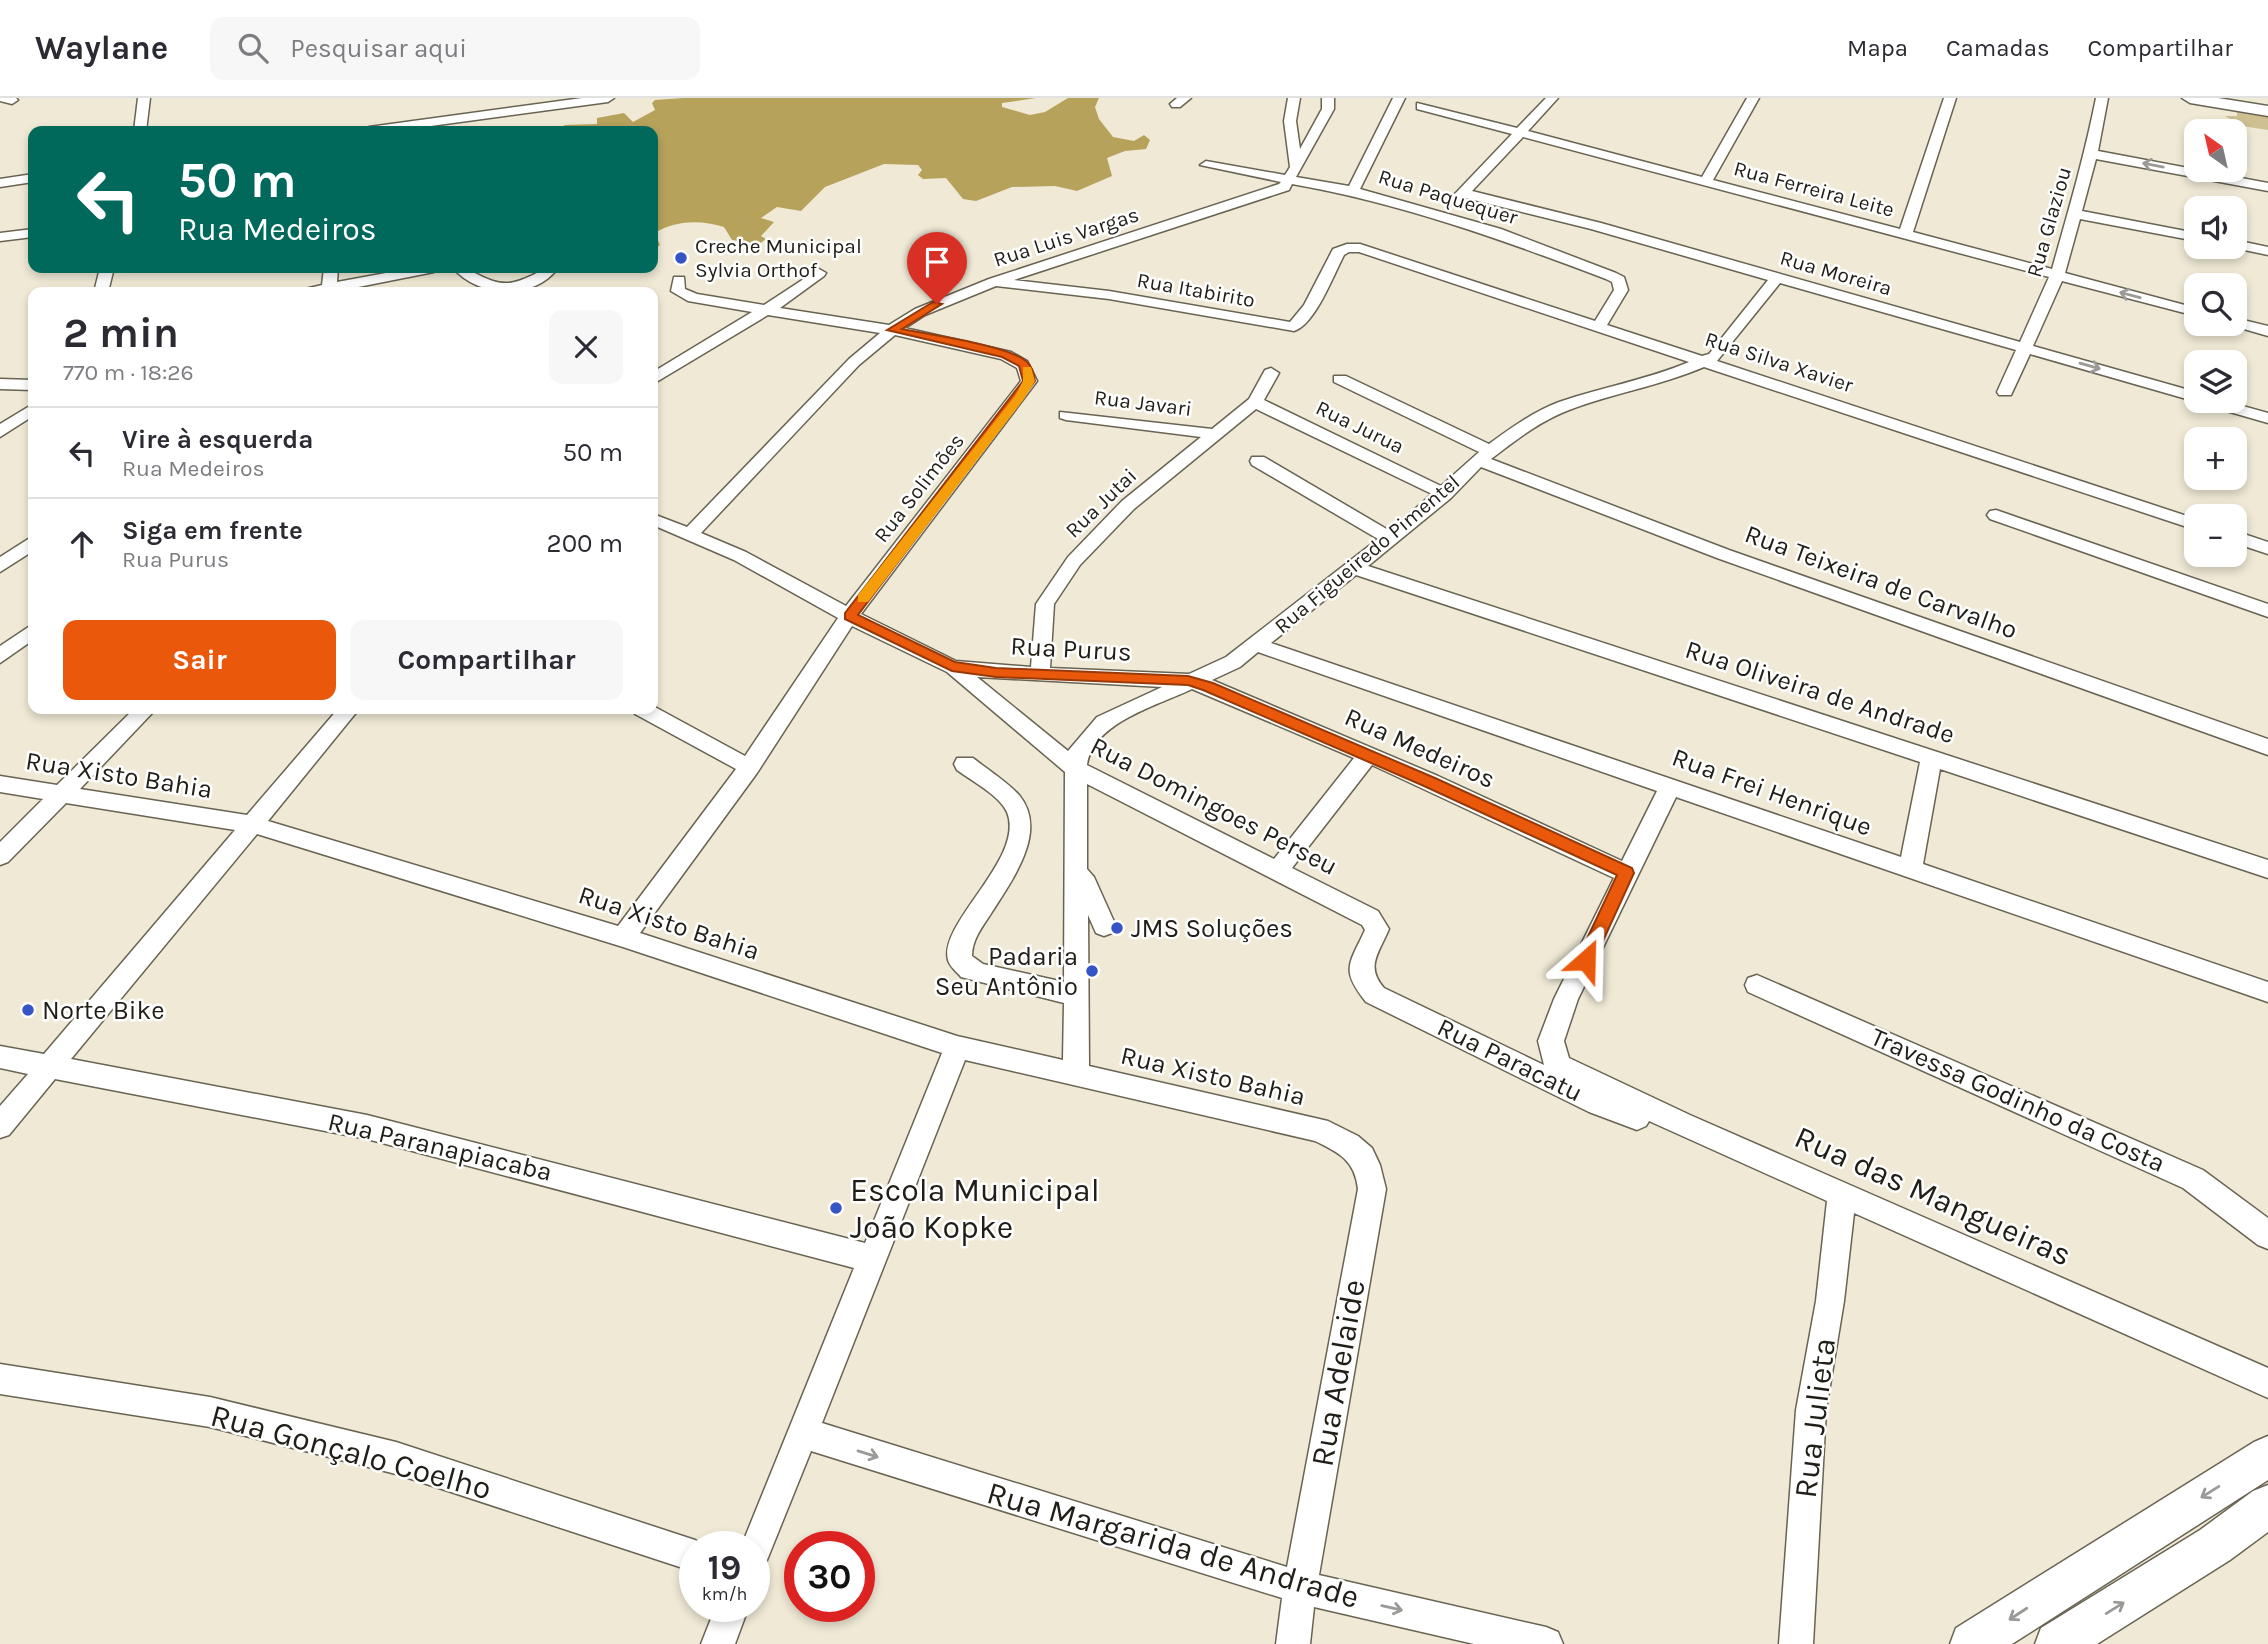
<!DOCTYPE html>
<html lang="pt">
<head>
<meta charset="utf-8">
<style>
	body { margin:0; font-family:Karla,sans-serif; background:#f7f7f7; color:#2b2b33; height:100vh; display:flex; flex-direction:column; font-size:26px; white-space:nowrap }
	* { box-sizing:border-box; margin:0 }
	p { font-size:23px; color:#7c7c81 }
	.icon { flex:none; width:38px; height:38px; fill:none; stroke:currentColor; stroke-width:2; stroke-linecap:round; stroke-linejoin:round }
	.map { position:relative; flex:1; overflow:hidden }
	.details { position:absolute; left:28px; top:189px; width:630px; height:427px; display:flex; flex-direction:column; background:#fff; border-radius:14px; box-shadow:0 4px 10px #0003 }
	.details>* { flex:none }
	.guide { position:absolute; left:28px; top:28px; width:630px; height:147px; border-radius:14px; box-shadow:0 4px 10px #0003; background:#00695c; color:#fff; overflow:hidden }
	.needle { width:46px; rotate:326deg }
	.tools { position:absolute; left:2184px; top:21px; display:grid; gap:14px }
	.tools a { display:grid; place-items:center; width:63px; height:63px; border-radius:14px; background:#fff; box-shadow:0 4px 10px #0003; font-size:35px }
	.speed { position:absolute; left:679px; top:1433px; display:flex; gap:14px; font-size:35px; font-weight:700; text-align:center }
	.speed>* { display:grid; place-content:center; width:91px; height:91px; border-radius:50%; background:#fff; box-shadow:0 4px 10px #0003; line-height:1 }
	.speed small { font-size:18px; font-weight:400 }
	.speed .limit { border:10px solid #d22; background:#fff; color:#111 }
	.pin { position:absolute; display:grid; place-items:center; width:60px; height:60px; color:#fff; margin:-72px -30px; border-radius:50% 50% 50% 0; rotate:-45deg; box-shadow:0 0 7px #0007 }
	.pin .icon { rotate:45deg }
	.me { position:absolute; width:77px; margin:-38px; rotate:25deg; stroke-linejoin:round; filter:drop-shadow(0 0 5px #0008) }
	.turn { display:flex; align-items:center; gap:24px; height:147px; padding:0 35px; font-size:32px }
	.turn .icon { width:91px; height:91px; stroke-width:2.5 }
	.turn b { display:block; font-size:49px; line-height:60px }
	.round { display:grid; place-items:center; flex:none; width:74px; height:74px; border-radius:14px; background:#f7f7f7 }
	.head { display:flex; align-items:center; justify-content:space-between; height:119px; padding:0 35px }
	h1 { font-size:42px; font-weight:700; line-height:52px }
	.primary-button { display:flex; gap:14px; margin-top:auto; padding:14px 35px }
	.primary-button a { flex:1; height:80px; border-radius:14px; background:#ea580c; color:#fff; font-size:28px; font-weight:700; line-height:80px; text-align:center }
	.primary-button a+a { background:#f7f7f7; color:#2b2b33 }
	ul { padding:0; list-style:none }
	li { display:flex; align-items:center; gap:21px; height:91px; padding:0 35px; border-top:2px solid #e1e1e2 }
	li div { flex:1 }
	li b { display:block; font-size:26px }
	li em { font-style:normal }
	header { display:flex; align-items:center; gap:42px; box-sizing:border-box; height:98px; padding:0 35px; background:#fff; border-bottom:2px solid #e1e1e2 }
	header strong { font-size:33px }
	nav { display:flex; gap:38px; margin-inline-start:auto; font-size:24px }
	.search { width:490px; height:63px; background:#f7f7f7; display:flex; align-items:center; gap:18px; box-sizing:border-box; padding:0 24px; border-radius:14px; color:#7c7c81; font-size:26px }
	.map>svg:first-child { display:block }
	.green { fill:#cec092 }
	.forest { fill:#b7a25b }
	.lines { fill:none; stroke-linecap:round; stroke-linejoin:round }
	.minor-casing { stroke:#686352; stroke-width:3 }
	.major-casing { stroke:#686352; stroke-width:3 }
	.minor { fill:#fff; fill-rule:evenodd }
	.major { fill:#fff; fill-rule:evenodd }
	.oneway { stroke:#9b9a97 }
	.route { fill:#ea580c; stroke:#983908; stroke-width:2 }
	.slow { fill:#f59e0b }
	.poi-dot { fill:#3654c6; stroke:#fff; stroke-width:2.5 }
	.labels { text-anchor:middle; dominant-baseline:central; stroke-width:5; stroke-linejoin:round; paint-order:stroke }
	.far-street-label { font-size:21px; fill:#201e17; stroke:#fff }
	.far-poi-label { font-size:21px; fill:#201e17; stroke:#fff; text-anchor:start }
	.street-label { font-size:26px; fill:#201e17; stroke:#fff }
	.poi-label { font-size:26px; fill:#201e17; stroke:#fff; text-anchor:start }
	.near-poi-label { font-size:32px; fill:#201e17; stroke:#fff; text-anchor:start }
	.near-street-label { font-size:32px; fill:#201e17; stroke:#fff }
</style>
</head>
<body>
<header>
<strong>Waylane</strong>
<div class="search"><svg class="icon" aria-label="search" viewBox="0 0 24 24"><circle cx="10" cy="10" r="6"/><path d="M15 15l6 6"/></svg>Pesquisar aqui</div>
<nav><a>Mapa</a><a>Camadas</a><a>Compartilhar</a></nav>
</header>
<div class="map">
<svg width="2268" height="1546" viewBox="0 0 2268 1546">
	<rect width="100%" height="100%" fill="#efe9d5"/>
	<polygon class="green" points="2237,12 2268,18 2268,32 2242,28 2225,18 2237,18"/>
	<path class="forest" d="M683,0H1036L1002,5V9L1030,17L1045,14L1068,0H1099L1095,9L1099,21L1113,39L1134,43L1144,37L1150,42L1146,51L1125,53L1107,60L1112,78L1077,93L1055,88L1012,89L976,103L963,101L946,80L923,81L918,77L922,72L918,67L884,66L825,89L801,113L777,109L761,120L774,124L761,138L766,141L759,146L732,142L724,129C701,122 676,122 655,135L660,147L653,153V33H566L564,27L597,26V20L624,15L633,24L655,12L652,5L655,2Z"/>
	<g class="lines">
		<g class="minor-casing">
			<g id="minor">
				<polygon points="0,0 16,0 18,2 12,6 0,3"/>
				<polygon points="138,0 150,0 146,33 134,33"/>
				<polygon points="582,0 614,0 608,4 394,33 363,33 369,29"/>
				<polygon points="1177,0 1191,0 1180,9 1172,9 1170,6"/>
				<path d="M1288,0H1300L1296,23L1300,51L1322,11V0H1334V11L1296,79L1349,88L1393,0H1405L1360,91L1501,131L1616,175L1624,179L1628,192L1607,227L1702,258L1709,256L1768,182L1591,131L1466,100L1461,106H1451V100L1512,36L1417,11V5L1517,30L1546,0H1558L1528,33L1702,79L1747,0H1759L1713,82L1900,131L1944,0H1956L1913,134L2052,171C2068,114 2084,60 2096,0H2108L2098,53L2268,85V93L2096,61L2082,113L2196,135V143L2080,121L2065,175L2196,210V218L2062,183L2033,248L2196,294V303H2225L2268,315V325L2202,306L2200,303L2190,302L2030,256L2011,297H1999L1997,294L2016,252L1780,185L1717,263L2196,421V432L1704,269C1660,288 1613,295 1569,312C1540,323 1516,342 1491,361L1729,452L2268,641V657L1717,460L1481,369L1451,400L1368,468L2268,762V780L1940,671L1923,766L2268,884V904L1676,699L1578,901L1564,943L1569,960L1690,1017L2268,1270V1300L1854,1115L1844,1203L1826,1312L1813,1546H1779L1796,1312L1816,1203L1827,1103L1649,1023L1646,1028L1637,1032L1589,1014L1366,904C1340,871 1349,867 1365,832L1362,827L1087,686V771L1094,779L1116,828L1112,835L1104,838L1096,835L1088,817L1089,968L1328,1023L1358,1038L1372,1050L1380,1067L1386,1091L1319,1477L1546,1529L1558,1534L1563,1546H1474L1314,1509L1310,1546H1276L1282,1500L811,1353L765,1467L754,1472V1449H741L854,1170L367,1041L55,981L9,1037L0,1040V1008L28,976L0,970V948L44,956L235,732L66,705L8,764L0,767V744L43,701L0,694V678L57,687L134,611H156L80,691L247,717L338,611H359L268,723L618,828L736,671L635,616L632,611H653V608L745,658L838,520L734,462L653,427V416L687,429L849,261L880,235L768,217L653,286V274L752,214L688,203L671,193L674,179H684L685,191L697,196L764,207L819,171L826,175L824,178L780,210L889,227L915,211L989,181L1279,86L1281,84L1200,67L1206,63L1285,77L1290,69L1284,23ZM1523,39L2049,179L2020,244L1601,125L1472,93ZM1292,86C1401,105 1503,142 1606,181L1612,184L1614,192L1595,223L1360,146H1347L1333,151L1304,207L1290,224L1109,193L1014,182L1289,92ZM1349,154H1359L1689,264C1647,282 1602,289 1559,304C1533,314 1511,330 1489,346L1346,278H1334V284L1479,354L1441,388L1264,302L1279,275L1271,270L1265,272L1249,301L1212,331L1060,314V320L1066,322L1201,339L1122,403L1068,459L1036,506L1031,569L956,563L861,516L1037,283L1027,263L1011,254L905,230L925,217L996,188L1109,201L1294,233C1315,227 1334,176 1344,157ZM895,237L1001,261L1017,270L1021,283L846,508L746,454L701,435L859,267ZM1256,311L1432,396L1390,433L1264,359H1252L1250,363L1252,367L1378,441L1226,559L1189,576L1050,570L1054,506L1080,467L1134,411ZM1356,477L1920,664L1901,759L1271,545ZM852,528L947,574L1065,674L1064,884L983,866L972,858C972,841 983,828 992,814C1012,782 1049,733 1019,697C1006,683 988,672 973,660H957L954,666L957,672C972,683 999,697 1007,714C1026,760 938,825 948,862C950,869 957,874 961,879L1064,905L1063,962L957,938L640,835L757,675ZM1258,554L1657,693L1622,763L1438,678L1212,582L1240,569ZM977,579L1162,589L1097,619L1068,653ZM1192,591L1354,660L1274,761L1087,667C1093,624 1157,608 1192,591ZM1372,667L1614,780L1554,901L1538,943L1544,967L1384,890C1365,868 1379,855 1389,831L1378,813L1292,770ZM257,736L623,849L942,955L865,1145L367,1017L71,961ZM965,962L1315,1043C1340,1055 1355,1063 1358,1091L1287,1469L822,1325Z"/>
				<polygon points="33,76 33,84 0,89 0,81"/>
				<polygon points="33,131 33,139 0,143 0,135"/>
				<polygon points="2235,142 2268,149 2268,157 2230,149 2235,149"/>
				<polygon points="100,170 114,170 108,194 94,194"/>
				<polygon points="324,170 338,170 337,184 413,170 441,170 434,174 333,194 303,194 305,191 322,187"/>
				<path d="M453,170C473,169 485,185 506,185C526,185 539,169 558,170C533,203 479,200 453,170Z"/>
				<polygon points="2235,220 2268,228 2268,238 2230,227 2235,226"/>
				<polygon points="0,281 33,282 33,292 0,291"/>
				<polygon points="33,306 33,318 0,339 0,326"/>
				<polygon points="1996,412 2268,506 2268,519 1990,421 1987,417 1990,413"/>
				<polygon points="2235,433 2268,444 2268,456 2235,445"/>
				<polygon points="33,438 33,453 0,474 0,459"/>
				<polygon points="33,526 33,542 0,565 0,548"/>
				<polygon points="1757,877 2203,1072 2268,1120 2268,1151 2258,1147 2183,1090 1748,894 1745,887 1748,880"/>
				<polygon points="0,1266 210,1299 396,1344 695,1442 708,1449 695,1449 695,1474 396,1376 210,1329 0,1296"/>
				<polygon points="716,1508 749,1508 735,1546 701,1546"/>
			</g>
		</g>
		<g class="major-casing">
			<g id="major">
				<polygon points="2182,0 2218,0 2268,8 2268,18 2190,5"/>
				<polygon points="2268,1338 2268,1382 2012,1546 1950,1546 1956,1530 2254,1344"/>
				<polygon points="2268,1387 2268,1434 2230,1462 2097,1546 2035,1546 2041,1530 2200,1432 2253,1393"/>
			</g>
		</g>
		<use href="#minor" class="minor"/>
		<use href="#major" class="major"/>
	</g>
	<defs><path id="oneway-shaft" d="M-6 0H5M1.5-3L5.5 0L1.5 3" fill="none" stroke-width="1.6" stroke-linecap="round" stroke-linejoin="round" transform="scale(1.75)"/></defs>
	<g class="oneway">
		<use href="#oneway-shaft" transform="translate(2153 67) rotate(-169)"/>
		<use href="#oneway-shaft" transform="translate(2130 197) rotate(-165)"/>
		<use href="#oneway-shaft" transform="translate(2090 268) rotate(16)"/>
		<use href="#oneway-shaft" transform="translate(868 1356) rotate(17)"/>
		<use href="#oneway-shaft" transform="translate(2210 1394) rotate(148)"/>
		<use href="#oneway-shaft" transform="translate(1392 1510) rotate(13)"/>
		<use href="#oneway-shaft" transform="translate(2115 1510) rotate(-32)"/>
		<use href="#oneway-shaft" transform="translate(2018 1516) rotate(147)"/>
	</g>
	<path class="route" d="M933,204L942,206L902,231C930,237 1006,247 1026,263C1032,268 1034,275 1035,283L858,517L955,564L996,570L1188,578L1213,585L1435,680L1632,770L1634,775L1592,867L1586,869L1577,862L1617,777L1424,688L1203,592L1188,587L996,579L952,573L845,521V515L1023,283L1019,268L1002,259L887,232Z"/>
	<polygon class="slow" points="1023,269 1031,269 1035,283 1024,301 868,504 858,504 858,497 1015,298 1023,283"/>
	<g class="poi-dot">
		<circle cx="681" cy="160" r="7"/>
		<circle cx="1117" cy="830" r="7"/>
		<circle cx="1092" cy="873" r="7"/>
		<circle cx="28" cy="912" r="7"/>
		<circle cx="836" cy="1110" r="7"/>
	</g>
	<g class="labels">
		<g class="far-street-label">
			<text transform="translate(1814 91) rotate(15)">Rua Ferreira Leite</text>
			<text transform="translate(1448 99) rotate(17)">Rua Paquequer</text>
			<text transform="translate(2049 124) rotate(-74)">Rua Glaziou</text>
			<text transform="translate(1066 139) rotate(-18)">Rua Luis Vargas</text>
			<text transform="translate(1836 175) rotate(16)">Rua Moreira</text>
			<text transform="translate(1196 192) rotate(10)">Rua Itabirito</text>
			<text transform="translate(1779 264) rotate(18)">Rua Silva Xavier</text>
			<text transform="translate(1143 305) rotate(7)">Rua Javari</text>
			<text transform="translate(1360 329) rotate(26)">Rua Jurua</text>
			<text transform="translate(919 390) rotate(-52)">Rua Solimões</text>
			<text transform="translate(1101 405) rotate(-44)">Rua Jutai</text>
			<text transform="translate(1367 456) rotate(-40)">Rua Figueiredo Pimentel</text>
		</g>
		<g class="far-poi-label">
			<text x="695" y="148">Creche Municipal<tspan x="695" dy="24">Sylvia Orthof</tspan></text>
		</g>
		<g class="street-label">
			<text transform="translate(1881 484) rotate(20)">Rua Teixeira de Carvalho</text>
			<text transform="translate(1071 551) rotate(3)">Rua Purus</text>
			<text transform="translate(1820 594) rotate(18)">Rua Oliveira de Andrade</text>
			<text transform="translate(1420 650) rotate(24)">Rua Medeiros</text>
			<text transform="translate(119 677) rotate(9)">Rua Xisto Bahia</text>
			<text transform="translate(1772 694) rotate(20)">Rua Frei Henrique</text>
			<text transform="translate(1214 708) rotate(27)">Rua Domingoes Perseu</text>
			<text transform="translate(669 825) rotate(18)">Rua Xisto Bahia</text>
			<text transform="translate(1510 962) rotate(26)">Rua Paracatu</text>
			<text transform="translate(1213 978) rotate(13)">Rua Xisto Bahia</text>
			<text transform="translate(2018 1002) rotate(24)">Travessa Godinho da Costa</text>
			<text transform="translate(440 1049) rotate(13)">Rua Paranapiacaba</text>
		</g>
		<g class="poi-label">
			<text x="1131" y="830">JMS Soluções</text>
			<text x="1078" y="858" text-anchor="end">Padaria<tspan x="1078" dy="30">Seu Antônio</tspan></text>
			<text x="42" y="912">Norte Bike</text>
		</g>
		<g class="near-poi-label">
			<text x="850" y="1092">Escola Municipal<tspan x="850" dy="37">João Kopke</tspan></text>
		</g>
		<g class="near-street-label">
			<text transform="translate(1933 1098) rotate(24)">Rua das Mangueiras</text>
			<text transform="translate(1338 1275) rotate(-80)">Rua Adelaide</text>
			<text transform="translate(1815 1320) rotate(-83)">Rua Julieta</text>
			<text transform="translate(351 1354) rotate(15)">Rua Gonçalo Coelho</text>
			<text transform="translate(1173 1447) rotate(16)">Rua Margarida de Andrade</text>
		</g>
	</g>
</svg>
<div class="tools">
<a><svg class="needle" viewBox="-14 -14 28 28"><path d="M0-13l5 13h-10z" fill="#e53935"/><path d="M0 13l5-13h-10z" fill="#7c7c81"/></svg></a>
<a><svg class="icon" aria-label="sound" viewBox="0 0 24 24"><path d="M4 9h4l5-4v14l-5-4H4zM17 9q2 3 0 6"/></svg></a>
<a><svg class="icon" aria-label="search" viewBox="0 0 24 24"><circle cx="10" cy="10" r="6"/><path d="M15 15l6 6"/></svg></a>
<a><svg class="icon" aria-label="layers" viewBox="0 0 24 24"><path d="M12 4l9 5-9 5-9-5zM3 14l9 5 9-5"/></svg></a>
<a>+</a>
<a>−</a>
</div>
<div class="speed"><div>19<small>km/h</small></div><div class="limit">30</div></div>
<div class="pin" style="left:937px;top:206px;background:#d93025"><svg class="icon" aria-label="arrive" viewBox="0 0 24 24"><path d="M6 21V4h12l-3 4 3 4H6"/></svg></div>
<svg class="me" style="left:1586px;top:862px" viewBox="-20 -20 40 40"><path d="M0-17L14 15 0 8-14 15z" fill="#ea580c" stroke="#fff" stroke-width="4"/></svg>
<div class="guide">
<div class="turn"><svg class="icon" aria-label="left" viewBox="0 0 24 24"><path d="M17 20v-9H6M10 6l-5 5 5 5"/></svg><div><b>50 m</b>Rua Medeiros</div></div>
</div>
<section class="details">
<div class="head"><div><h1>2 min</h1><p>770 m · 18:26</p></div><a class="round"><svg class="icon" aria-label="close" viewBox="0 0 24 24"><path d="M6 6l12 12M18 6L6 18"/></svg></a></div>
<ul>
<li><svg class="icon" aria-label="left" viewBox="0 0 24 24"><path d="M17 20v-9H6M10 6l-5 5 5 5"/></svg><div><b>Vire à esquerda</b><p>Rua Medeiros</p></div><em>50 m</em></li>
<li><svg class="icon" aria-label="ahead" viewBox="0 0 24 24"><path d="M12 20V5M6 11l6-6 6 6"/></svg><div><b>Siga em frente</b><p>Rua Purus</p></div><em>200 m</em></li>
</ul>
<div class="primary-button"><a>Sair</a><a>Compartilhar</a></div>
</section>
</div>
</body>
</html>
